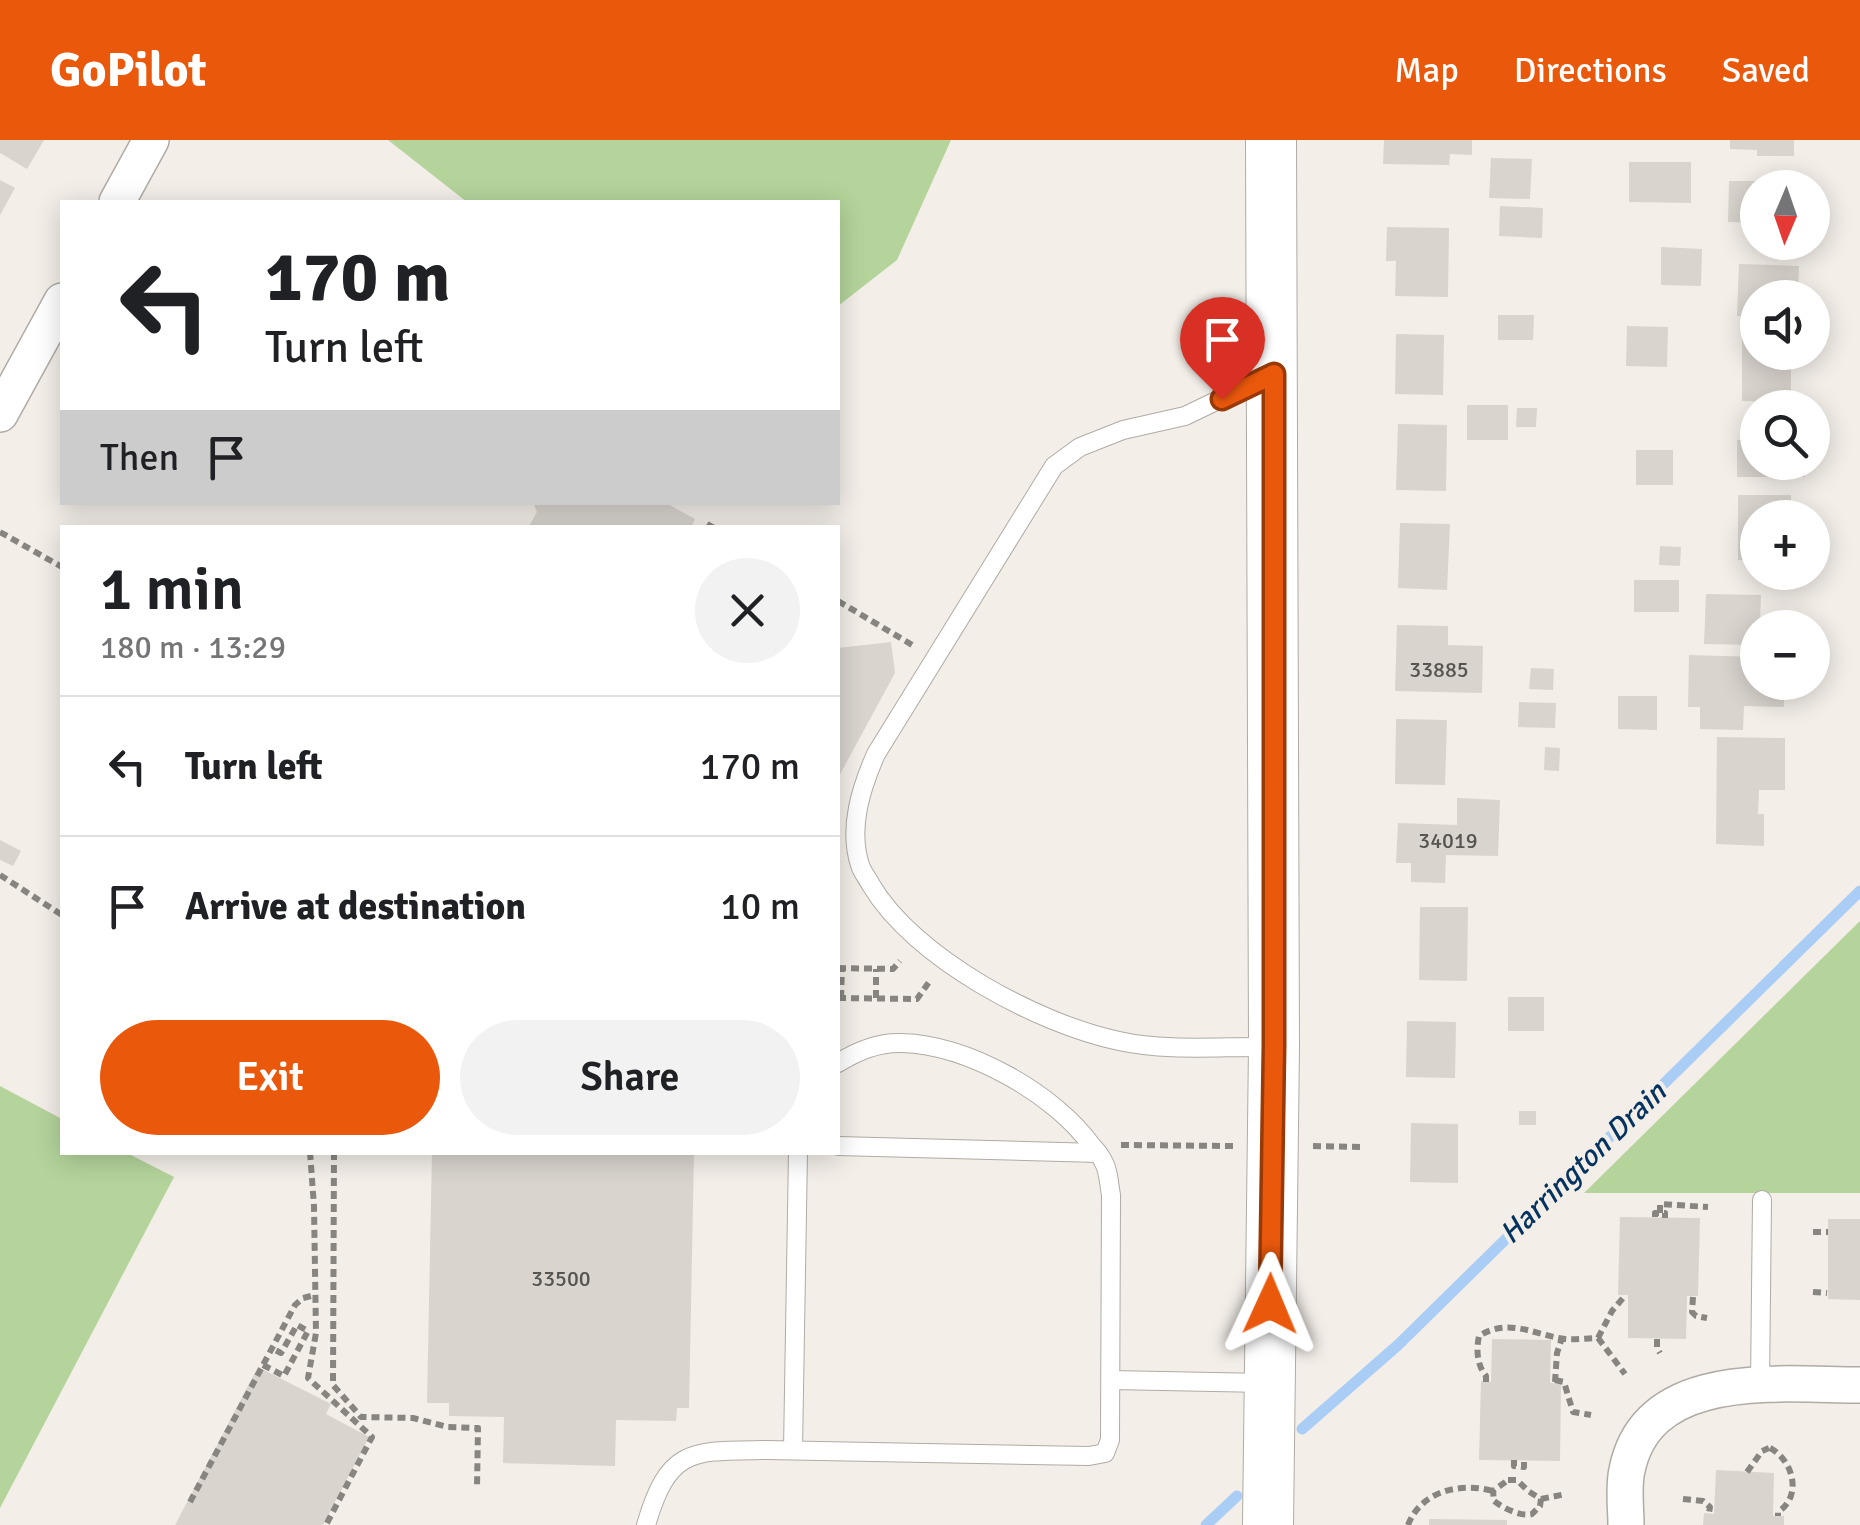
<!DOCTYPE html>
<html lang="en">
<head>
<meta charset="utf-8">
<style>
	body { margin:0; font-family:Signika,sans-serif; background:#f2f2f2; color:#202124; height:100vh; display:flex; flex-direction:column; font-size:38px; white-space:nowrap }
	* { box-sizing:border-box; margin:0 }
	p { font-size:32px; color:#757577 }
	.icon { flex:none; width:55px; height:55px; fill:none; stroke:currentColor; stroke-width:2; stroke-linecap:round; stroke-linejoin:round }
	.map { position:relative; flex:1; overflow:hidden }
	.sheet { position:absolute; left:60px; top:385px; width:780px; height:630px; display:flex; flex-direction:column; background:#fff; border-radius:0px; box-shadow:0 5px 25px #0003 }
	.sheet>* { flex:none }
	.guide { position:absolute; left:60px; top:60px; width:780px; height:305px; border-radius:0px; box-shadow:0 5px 25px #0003; background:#fff; color:#202124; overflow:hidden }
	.needle { width:65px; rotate:182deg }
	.buttons { position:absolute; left:1740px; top:30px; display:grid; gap:20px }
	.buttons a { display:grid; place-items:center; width:90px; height:90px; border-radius:50%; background:#fff; box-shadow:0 5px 25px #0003; font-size:50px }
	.pin { position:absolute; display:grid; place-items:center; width:85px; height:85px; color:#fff; margin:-102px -42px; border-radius:50% 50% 50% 0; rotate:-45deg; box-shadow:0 0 10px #0007 }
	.pin .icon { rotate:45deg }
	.me { position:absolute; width:110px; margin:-55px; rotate:1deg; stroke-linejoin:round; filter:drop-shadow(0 0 8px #0008) }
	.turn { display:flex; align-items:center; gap:35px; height:210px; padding:0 40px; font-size:45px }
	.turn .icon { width:130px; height:130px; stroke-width:2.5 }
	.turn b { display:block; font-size:70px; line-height:85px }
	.then { display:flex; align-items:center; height:95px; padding:0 40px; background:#0003; gap:20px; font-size:38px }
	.round { display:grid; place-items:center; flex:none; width:105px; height:105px; border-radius:52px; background:#f2f2f2 }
	.summary { display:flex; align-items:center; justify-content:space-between; height:170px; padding:0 40px }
	h1 { font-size:60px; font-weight:600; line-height:75px }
	.button { display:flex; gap:20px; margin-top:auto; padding:20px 40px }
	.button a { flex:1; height:115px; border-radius:60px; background:#ea580c; color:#fff; font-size:40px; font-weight:600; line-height:115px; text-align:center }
	.button a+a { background:#f2f2f2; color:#202124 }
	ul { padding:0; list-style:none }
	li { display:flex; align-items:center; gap:30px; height:140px; padding:0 40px; border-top:2px solid #e0e0e0 }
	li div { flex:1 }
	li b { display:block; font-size:38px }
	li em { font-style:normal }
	header { display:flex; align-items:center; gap:60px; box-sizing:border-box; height:140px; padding:0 50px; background:#ea580c; color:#fff }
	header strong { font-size:48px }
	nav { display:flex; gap:55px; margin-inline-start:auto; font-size:35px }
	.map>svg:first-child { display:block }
	.green { fill:#b4d49b }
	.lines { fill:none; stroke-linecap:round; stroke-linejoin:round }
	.stream { stroke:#aacdf6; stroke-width:11 }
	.building { fill:#d9d4ce }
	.service-casing { stroke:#b0aba5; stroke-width:20 }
	.minor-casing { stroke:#b0aba5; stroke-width:38 }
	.secondary-casing { stroke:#b0aba5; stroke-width:52 }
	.path { stroke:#888581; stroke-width:6; stroke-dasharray:8 5; stroke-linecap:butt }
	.service { stroke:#fff; stroke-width:18 }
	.minor { stroke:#fff; stroke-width:35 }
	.secondary { stroke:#fff; stroke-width:50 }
	.route-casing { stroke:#983908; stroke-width:25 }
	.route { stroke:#ea580c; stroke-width:18 }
	.labels { text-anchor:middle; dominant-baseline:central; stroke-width:8; stroke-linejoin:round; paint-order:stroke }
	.number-label { font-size:22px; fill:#565451 }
	.water-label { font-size:30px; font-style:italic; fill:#053360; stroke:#f3eee8 }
</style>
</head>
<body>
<header>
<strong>GoPilot</strong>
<nav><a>Map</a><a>Directions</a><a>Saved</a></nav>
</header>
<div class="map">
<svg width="1860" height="1385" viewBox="0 0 1860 1385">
	<rect width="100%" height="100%" fill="#f3eee8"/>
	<g class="green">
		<polygon points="388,0 951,0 897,120 838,166 838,62 467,62"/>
		<polygon points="1860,781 1860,1053 1584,1053"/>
		<polygon points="0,946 62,979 62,1012 127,1013 174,1037 0,1368"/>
	</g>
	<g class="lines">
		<g class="stream">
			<polyline points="1302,1289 1398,1205 1860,751"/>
			<polyline points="1206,1385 1237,1356"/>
		</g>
	</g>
	<g class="building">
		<polygon points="0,0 44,0 27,29 0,13"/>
		<polygon points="1384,0 1472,0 1472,15 1450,14 1449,25 1383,24"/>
		<polygon points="1730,0 1794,0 1794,16 1757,16 1757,10 1730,9"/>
		<polygon points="1491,18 1532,19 1530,59 1489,58"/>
		<polygon points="1629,22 1691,22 1691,63 1629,62"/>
		<polygon points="1772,35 1793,36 1793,48 1758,48 1758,83 1728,82 1729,41 1771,41"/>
		<polygon points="0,40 15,48 0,75"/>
		<polygon points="1500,66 1543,68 1542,98 1499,96"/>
		<polygon points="1387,87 1449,88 1448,157 1395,156 1396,121 1386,121"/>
		<polygon points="1661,107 1702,109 1701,146 1661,145"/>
		<polygon points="1739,124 1799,126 1798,156 1758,158 1758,177 1737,176"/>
		<polygon points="1498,175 1534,175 1533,200 1498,200"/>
		<polygon points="1627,186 1668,187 1667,227 1626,226"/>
		<polygon points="1396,194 1444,195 1443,255 1395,254"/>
		<polygon points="1742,199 1758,199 1758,212 1791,212 1791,262 1742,261"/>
		<rect x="1467" y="265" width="41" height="35"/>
		<polygon points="1517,268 1537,268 1536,287 1516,287"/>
		<polygon points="1398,284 1447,285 1446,351 1396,350"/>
		<polygon points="1737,300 1758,300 1758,322 1805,322 1805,337 1737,337"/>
		<rect x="1636" y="310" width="37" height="35"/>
		<polygon points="1738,355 1791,355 1791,378 1758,378 1758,420 1738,420"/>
		<polygon points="533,362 664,362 695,379 691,388 528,388 537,372"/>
		<polygon points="1400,383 1450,384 1447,450 1398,448"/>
		<polygon points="1660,406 1681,407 1680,426 1659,425"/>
		<rect x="1634" y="440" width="45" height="32"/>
		<polygon points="1706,454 1761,455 1760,483 1779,484 1779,488 1758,488 1758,505 1704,504"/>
		<polygon points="1397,485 1448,486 1448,505 1483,506 1482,553 1395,551"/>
		<polygon points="891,502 895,533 838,638 838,508"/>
		<polygon points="1689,515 1758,517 1758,542 1784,542 1784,567 1744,566 1743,590 1700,589 1700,567 1688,567"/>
		<polygon points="1531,528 1554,529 1553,550 1529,549"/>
		<polygon points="1618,556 1657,556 1657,590 1618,589"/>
		<polygon points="1519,562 1556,563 1555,588 1518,587"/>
		<polygon points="1396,579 1447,580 1445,645 1395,644"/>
		<polygon points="1717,597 1785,598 1785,650 1759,650 1758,674 1764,674 1764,706 1716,704"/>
		<polygon points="1545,607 1560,608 1559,631 1544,630"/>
		<polygon points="1457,658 1500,660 1498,716 1446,715 1445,743 1411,742 1411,723 1396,723 1398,683 1457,685"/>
		<polygon points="0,700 21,711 13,726 0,720"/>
		<polygon points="1420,767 1468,767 1467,841 1419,840"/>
		<rect x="1508" y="857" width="36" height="34"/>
		<polygon points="1407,881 1456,882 1455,938 1406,937"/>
		<rect x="1519" y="971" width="17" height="14"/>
		<polygon points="1411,983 1458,984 1458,1043 1410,1042"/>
		<polygon points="432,1012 694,1012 689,1268 677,1268 676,1281 616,1280 615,1326 503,1323 504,1277 449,1276 449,1263 427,1263"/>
		<polygon points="1620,1077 1700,1078 1698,1156 1687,1156 1686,1199 1628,1198 1628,1155 1618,1155"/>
		<polygon points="1828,1079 1860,1079 1860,1160 1828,1159"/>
		<polygon points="1492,1199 1551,1200 1550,1243 1561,1244 1560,1321 1479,1320 1481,1241 1491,1242"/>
		<polygon points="258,1227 331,1264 326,1274 369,1297 323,1385 175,1385"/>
		<polygon points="1716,1330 1774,1333 1773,1376 1784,1376 1784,1385 1703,1385 1704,1373 1714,1374"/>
		<polygon points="1429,1379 1507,1380 1507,1385 1429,1385"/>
	</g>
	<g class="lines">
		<g class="service-casing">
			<g id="service">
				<path d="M1268,236L1185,276L1123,290L1080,307L1054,326L876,614C861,648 848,688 860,725C862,732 868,739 871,745C914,818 1038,884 1119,901C1168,912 1223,906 1273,907"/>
				<polyline points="838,1006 1098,1013"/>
				<polyline points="1111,1240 1265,1243"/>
				<polyline points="1760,1245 1762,1060"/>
				<polyline points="793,1310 798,1012"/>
				<path d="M646,1385C669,1306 693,1311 767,1310L1089,1316L1105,1313L1110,1300L1111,1055C1109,1045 1109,1034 1105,1025C1102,1018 1097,1011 1092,1006C1054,953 968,905 902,903C878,902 857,911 838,923"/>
			</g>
		</g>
		<g class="minor-casing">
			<g id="minor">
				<polyline points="117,62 151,0"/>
				<polyline points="0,274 62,161"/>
				<path d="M1626,1385C1626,1368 1623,1347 1627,1330C1648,1227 1781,1245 1860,1245"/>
			</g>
		</g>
		<g class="secondary-casing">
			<polyline id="secondary" points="1268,1385 1274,907 1271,0"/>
		</g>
		<g class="path">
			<polyline points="707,384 714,388"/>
			<polyline points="0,392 62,427"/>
			<polyline points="838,461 914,506"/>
			<polyline points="0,735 62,775"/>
			<polyline points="838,828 893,829 900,821"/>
			<polyline points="838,858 917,859 929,842"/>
			<polyline points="841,858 842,828"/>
			<polyline points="876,858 876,829"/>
			<polyline points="1121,1005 1234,1006"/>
			<polyline points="1313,1006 1362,1007"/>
			<polyline points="310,1012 314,1066 316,1193 308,1238 372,1297 326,1385"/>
			<polyline points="334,1012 333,1245 361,1277 413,1278 448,1287 478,1288 477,1348"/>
			<polyline points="1660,1073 1660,1064 1708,1067"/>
			<polyline points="1655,1077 1655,1073 1665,1073 1665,1078"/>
			<polyline points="1813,1092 1828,1092"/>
			<polyline points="1813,1152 1827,1153"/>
			<polyline points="1693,1157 1692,1172 1696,1176 1707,1178"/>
			<polyline points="1598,1198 1612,1171 1623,1158 1623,1155"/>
			<polyline points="1598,1198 1625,1234"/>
			<polyline points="1657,1199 1657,1208 1660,1213"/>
			<polyline points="263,1225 284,1236 308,1191 297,1185 281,1213 271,1208"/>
			<polyline points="1555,1240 1564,1242 1573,1272 1591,1275"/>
			<path d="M1486,1242V1236C1477,1225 1476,1210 1479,1196C1509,1177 1534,1195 1565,1199C1576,1200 1587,1198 1598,1198"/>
			<polyline points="1555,1242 1557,1213 1562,1198"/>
			<path d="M1770,1308C1793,1320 1803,1356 1778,1372V1376"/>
			<polyline points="1514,1320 1514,1326 1524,1327 1524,1321"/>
			<polyline points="1747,1332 1762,1311 1769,1308"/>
			<path d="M1508,1340H1517L1528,1351L1541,1359L1540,1366L1532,1374C1521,1377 1503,1368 1494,1361L1493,1351Z"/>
			<polyline points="1541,1359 1566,1354"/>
			<polyline points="1683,1359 1703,1361 1710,1367 1709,1373"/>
			<polyline points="190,1362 295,1165 303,1158 315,1155"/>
			<path d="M1408,1385C1421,1351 1460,1342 1493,1351"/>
		</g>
		<use href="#service" class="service"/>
		<use href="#minor" class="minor"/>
		<use href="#secondary" class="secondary"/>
	</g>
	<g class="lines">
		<g class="route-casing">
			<polyline id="route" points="1222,259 1274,234 1274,906 1270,1164"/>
		</g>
		<use href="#route" class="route"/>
	</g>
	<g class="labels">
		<g class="number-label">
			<text x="1439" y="529">33885</text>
			<text x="1448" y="700">34019</text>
			<text x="561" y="1138">33500</text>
		</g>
		<g class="water-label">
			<text transform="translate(1583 1023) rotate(-44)">Harrington Drain</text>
		</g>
	</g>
</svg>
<div class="buttons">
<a><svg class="needle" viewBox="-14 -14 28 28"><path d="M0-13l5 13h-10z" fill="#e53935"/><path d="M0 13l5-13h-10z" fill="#757577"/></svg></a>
<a><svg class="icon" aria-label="sound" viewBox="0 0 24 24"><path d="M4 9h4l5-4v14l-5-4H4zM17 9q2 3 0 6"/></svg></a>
<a><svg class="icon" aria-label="search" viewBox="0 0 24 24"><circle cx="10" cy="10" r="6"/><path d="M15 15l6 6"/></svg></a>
<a>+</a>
<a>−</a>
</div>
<div class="pin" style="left:1222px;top:259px;background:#d93025"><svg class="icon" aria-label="arrive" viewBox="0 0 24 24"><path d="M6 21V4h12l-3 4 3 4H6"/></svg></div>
<svg class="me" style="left:1270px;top:1164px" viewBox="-20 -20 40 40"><path d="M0-17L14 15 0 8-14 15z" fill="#ea580c" stroke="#fff" stroke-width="4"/></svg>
<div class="guide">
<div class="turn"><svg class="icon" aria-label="left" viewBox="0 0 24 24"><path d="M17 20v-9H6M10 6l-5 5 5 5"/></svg><div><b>170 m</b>Turn left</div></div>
<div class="then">Then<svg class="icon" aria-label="arrive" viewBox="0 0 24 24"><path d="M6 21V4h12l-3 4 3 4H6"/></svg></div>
</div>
<section class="sheet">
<div class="summary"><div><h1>1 min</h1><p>180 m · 13:29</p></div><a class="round"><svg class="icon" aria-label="close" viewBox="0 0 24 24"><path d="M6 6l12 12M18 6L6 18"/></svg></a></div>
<ul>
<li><svg class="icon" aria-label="left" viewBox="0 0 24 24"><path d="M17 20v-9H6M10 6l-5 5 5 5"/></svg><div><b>Turn left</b></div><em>170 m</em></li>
<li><svg class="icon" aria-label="arrive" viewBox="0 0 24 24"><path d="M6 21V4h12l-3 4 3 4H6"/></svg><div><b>Arrive at destination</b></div><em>10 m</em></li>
</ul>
<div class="button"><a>Exit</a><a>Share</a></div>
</section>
</div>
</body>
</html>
